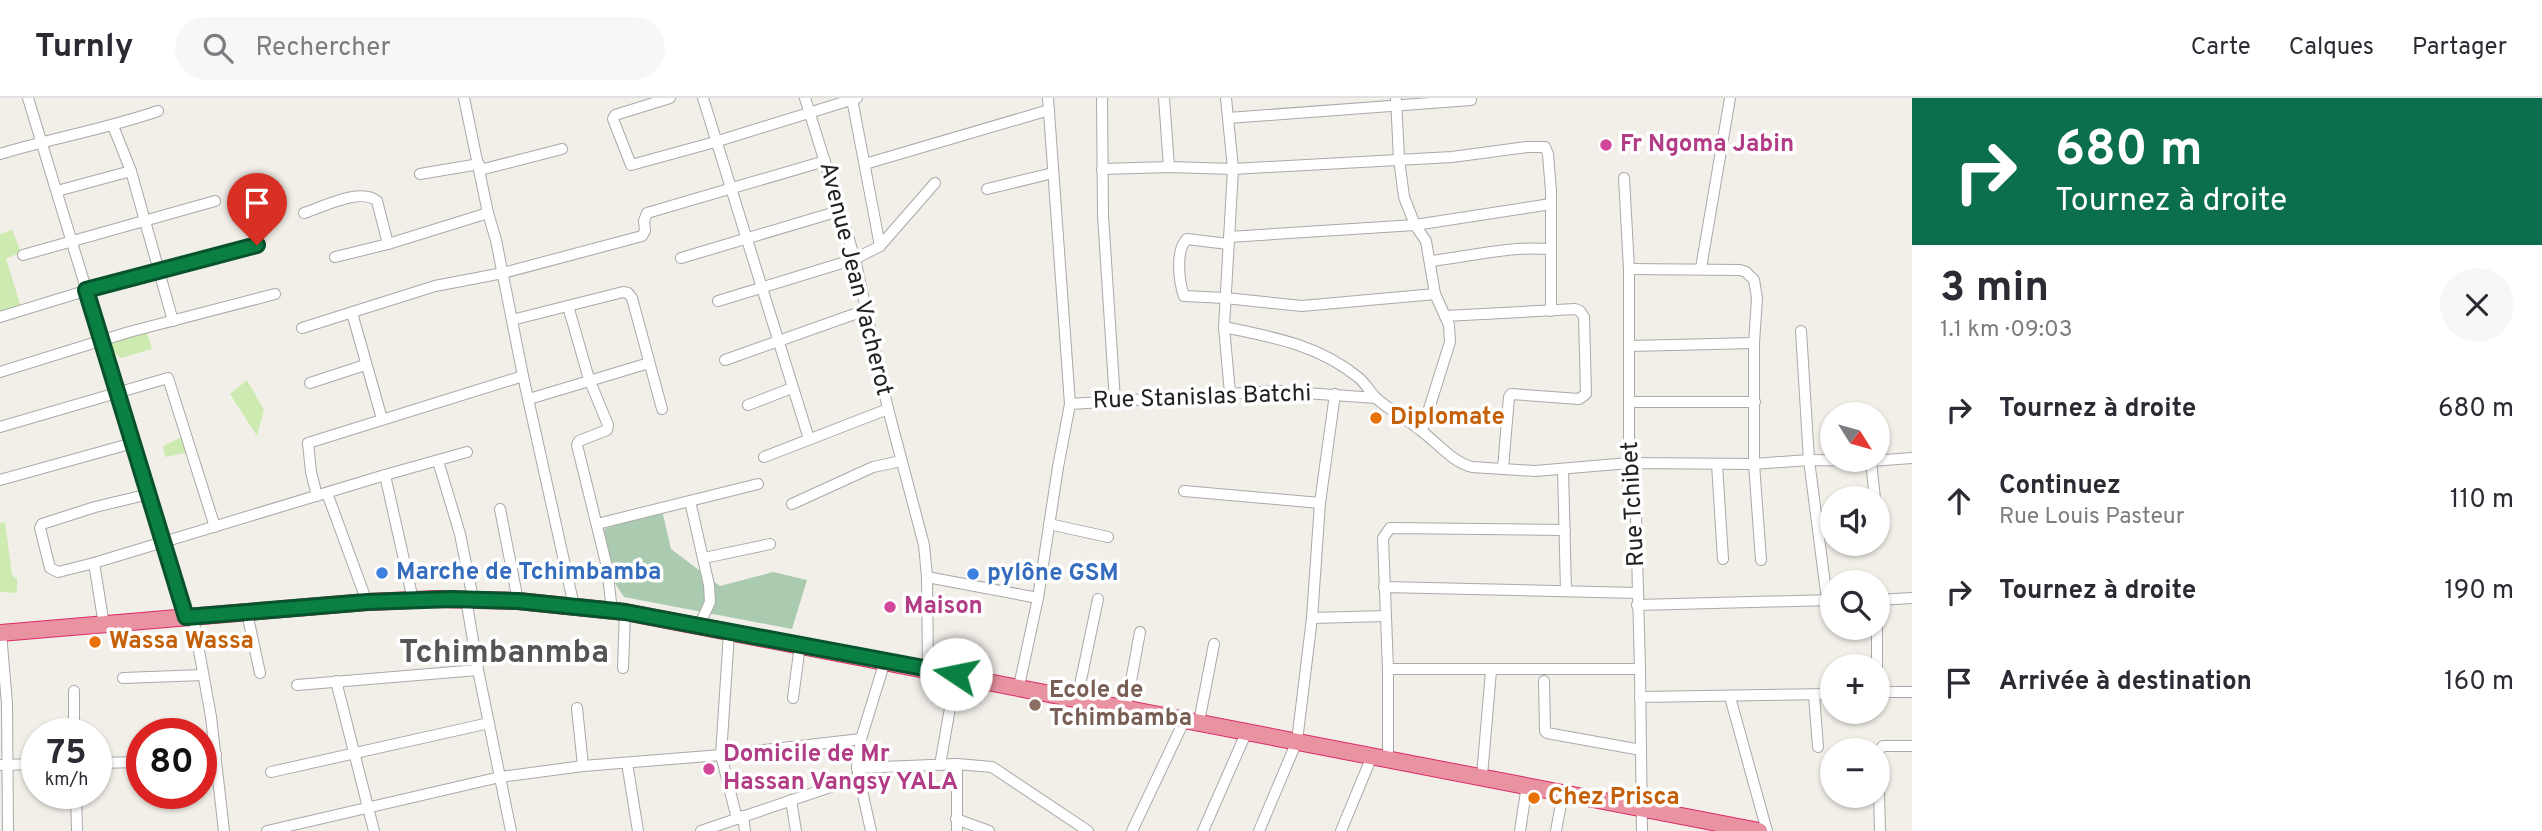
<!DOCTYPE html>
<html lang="fr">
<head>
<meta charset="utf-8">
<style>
	body { margin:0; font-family:Overpass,sans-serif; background:#f7f7f7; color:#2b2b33; height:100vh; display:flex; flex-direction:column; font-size:26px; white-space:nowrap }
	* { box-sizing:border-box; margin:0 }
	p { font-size:23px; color:#7c7c81 }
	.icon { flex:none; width:38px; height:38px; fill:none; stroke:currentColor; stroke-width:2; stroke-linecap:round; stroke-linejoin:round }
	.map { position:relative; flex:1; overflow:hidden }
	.panel { display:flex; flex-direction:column; background:#fff; width:630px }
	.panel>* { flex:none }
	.top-card { background:#0b6e4f; color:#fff; overflow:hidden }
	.needle { width:46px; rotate:127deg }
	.buttons { position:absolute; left:1820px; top:304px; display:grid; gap:14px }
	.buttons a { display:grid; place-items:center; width:70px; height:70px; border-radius:50%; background:#fff; box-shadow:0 2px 5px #0004; font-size:35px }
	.speed { position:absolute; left:21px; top:620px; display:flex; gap:14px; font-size:35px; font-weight:700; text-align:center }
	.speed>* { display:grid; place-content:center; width:91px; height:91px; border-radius:50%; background:#fff; box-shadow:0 2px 5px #0004; line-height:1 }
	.speed small { font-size:18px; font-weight:400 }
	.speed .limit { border:10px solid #d22; background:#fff; color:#111 }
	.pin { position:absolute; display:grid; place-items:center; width:60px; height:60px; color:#fff; margin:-72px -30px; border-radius:50% 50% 50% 0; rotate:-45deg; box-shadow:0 0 7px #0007 }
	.pin .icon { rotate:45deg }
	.me { position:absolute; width:77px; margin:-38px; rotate:281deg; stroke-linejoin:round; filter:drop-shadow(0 0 5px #0008) }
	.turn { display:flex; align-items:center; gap:24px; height:147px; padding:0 28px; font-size:32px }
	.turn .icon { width:91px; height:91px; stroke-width:2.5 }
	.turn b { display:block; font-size:49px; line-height:60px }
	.round { display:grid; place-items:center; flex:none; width:74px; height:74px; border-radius:37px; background:#f7f7f7 }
	.headline { display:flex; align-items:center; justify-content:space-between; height:119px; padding:0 28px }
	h1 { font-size:42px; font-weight:700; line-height:52px }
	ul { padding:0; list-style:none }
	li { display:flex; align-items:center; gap:21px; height:91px; padding:0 28px }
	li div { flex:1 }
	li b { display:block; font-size:26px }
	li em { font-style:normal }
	header { display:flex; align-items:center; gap:42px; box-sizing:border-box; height:98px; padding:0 35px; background:#fff; border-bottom:2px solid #e1e1e2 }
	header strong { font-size:33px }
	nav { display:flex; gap:38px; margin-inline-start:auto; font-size:24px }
	.search { width:490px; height:63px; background:#f7f7f7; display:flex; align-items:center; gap:18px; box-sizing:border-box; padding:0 24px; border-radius:38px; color:#7c7c81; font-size:26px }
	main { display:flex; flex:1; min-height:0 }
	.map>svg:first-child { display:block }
	.grass { fill:#cdebb0 }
	.cemetery { fill:#aacbaf }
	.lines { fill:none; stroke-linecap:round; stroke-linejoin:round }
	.minor-casing { stroke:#a9a9a9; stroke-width:12 }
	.highway-casing { stroke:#dc2a67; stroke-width:18 }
	.minor { stroke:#fff; stroke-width:10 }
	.highway { stroke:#e892a2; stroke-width:16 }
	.route-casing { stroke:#07532c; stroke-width:18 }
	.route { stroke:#0b8043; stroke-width:12 }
	.hotel-dot { fill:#d1479c; stroke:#fff; stroke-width:2.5 }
	.food-dot { fill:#e8710a; stroke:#fff; stroke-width:2.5 }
	.shop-dot { fill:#3f7fe0; stroke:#fff; stroke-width:2.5 }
	.education-dot { fill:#8d6e63; stroke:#fff; stroke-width:2.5 }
	.labels { text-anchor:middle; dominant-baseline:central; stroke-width:7; stroke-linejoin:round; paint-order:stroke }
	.hotel-label { font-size:24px; font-weight:bold; fill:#b23c85; stroke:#fff; text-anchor:start }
	.street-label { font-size:24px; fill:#222; stroke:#fff }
	.food-label { font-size:24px; font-weight:bold; fill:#c56008; stroke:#fff; text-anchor:start }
	.shop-label { font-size:24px; font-weight:bold; fill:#366cbe; stroke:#fff; text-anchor:start }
	.education-label { font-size:24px; font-weight:bold; fill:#785e54; stroke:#fff; text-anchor:start }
	.district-label { font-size:32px; font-weight:bold; fill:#555; stroke:#fff }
</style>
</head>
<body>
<header>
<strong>Turnly</strong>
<div class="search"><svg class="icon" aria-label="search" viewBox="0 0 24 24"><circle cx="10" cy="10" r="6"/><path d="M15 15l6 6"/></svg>Rechercher</div>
<nav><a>Carte</a><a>Calques</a><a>Partager</a></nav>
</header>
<main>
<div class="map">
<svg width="1912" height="733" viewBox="0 0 1912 733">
	<rect width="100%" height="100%" fill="#f2efe9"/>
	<g class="grass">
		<polygon points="12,132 21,154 6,161 21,209 0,216 0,136"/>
		<polygon points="146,232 152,251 121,260 112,252 110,242"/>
		<polygon points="247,282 264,312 257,338 230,296"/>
		<polygon points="186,337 190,354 165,359 163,348"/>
		<polygon points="5,424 12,477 17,481 17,495 0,494 0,425"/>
	</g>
	<polygon class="cemetery" points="662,412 671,451 720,488 773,474 807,482 792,531 624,499 613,482 604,431"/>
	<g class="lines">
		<g class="minor-casing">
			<g id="minor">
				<polyline points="28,0 186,519"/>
				<polyline points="464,0 488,115 496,142 523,278 574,508"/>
				<polyline points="670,0 615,17 613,21 631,67 715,44 857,0"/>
				<polyline points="703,0 809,341"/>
				<polyline points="805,0 855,161 888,311 924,447 927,479 928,571"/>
				<polyline points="1102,0 1103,117 1115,303"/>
				<polyline points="1164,0 1169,69"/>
				<polyline points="1226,0 1233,71 1224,229 1230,295"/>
				<polyline points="1396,0 1399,61 1404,99 1415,127 1426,143 1435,196 1449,227 1450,244 1422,333"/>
				<polyline points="852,1 880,148"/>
				<polyline points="1228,20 1471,2"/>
				<polyline points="113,28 131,73 173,223"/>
				<path d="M0,56C53,40 106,31 158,13"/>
				<polyline points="865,66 1049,12"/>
				<polyline points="1102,71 1169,69 1233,71 1452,59 1527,49 1545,49 1548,56 1551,93 1551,213"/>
				<polyline points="480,72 562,51"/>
				<polyline points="420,76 479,66"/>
				<polyline points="1624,80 1629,171 1629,365 1636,417 1640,571 1642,733"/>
				<polyline points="987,91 1053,75"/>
				<polyline points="57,93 131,73"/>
				<path d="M304,115C323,109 361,89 377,103L388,146"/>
				<polyline points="1229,139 1415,127 1551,106"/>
				<path d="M1228,146L1187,141C1175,152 1179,184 1184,198L1225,200L1302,208L1435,196"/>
				<polyline points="23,157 215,103"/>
				<polyline points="335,159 388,146 488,115"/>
				<polyline points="681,160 839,113"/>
				<path d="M1431,163C1471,158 1509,148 1550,151"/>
				<polyline points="1701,170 1730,0"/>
				<polyline points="1629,171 1740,172 1746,174 1754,182 1757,200 1754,245 1754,366 1761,462"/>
				<polyline points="718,203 855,161 880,148 935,85"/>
				<polyline points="568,208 589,281 608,327 607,332 579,343 577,347 607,469 612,513"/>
				<polyline points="352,215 382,321"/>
				<polyline points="1445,218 1575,211 1580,213 1584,219 1586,296 1579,301 1511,296 1509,299 1503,370"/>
				<polyline points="0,219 124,181 256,147"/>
				<polyline points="512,222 623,194 628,195 632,200 662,311"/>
				<path d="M1224,229C1273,239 1319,247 1359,280C1366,286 1370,294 1376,300C1389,312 1407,321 1420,332C1437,344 1452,364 1472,369L1535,373L1629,365L1754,366L1809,362L1871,363L1912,360"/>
				<polyline points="302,230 435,188 503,175 642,138 645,133 644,123 647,115 825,63"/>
				<polyline points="1801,233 1809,362 1827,502"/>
				<polyline points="1630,248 1754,245"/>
				<polyline points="725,262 866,212"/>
				<polyline points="0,274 129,234 275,196"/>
				<polyline points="310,285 365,267"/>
				<polyline points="529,301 649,265"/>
				<polyline points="1631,304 1755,304"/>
				<polyline points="1070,306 1277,293 1376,300"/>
				<polyline points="748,307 792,290"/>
				<polyline points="0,329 168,280 215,429"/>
				<polyline points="764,359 888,311"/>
				<polyline points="438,363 460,436 473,501"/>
				<polyline points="1871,363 1875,401"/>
				<polyline points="1717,366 1723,461"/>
				<polyline points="1563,371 1566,493"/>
				<polyline points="385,377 413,502"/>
				<polyline points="0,382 133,345"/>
				<polyline points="1184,393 1320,405"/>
				<polyline points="327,395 367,504"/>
				<polyline points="149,396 95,409 42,426 40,430 50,470 58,474 94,465 385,377 467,354"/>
				<polyline points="317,398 311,374 308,345 523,278"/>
				<polyline points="690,403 709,487 710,504 699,528"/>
				<polyline points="792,406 873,369 901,363"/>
				<polyline points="500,411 518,503"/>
				<polyline points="597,426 758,386"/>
				<polyline points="1049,426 1108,439"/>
				<polyline points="1878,435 1878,437"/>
				<polyline points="704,460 770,446"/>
				<polyline points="94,465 104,527"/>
				<polyline points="927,479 1038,500"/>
				<polyline points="1384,489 1637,495"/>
				<polyline points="466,501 478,572 511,733"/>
				<polyline points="1878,502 1912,500"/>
				<polyline points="1637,507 1832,502"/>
				<polyline points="247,515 260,575"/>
				<polyline points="193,519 211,619 224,733"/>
				<polyline points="1312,520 1386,518"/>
				<polyline points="1,535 7,606 8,733"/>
				<polyline points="729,535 721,657 737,721"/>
				<polyline points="1877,569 1877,530"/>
				<polyline points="623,570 625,514"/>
				<polyline points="1388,571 1640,571"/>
				<polyline points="123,580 203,577"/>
				<polyline points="336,583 374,733"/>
				<polyline points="1544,583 1545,633 1547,635 1641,652"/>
				<polyline points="297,587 478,572"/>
				<polyline points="1019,588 1038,500 1058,369 1070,306 1048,0"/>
				<polyline points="74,593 74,635"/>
				<polyline points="1878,594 1912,594"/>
				<polyline points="1814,597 1818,649"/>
				<polyline points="1640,599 1832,596"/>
				<polyline points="1730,599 1767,733"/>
				<polyline points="793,600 800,547"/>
				<polyline points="1077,601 1098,501"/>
				<polyline points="577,610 583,668"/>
				<polyline points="1126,610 1140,534"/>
				<polyline points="1199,624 1214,546"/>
				<polyline points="1878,653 1883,648 1912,648"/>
				<polyline points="1878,656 1880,733"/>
				<polyline points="201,658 216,656"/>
				<polyline points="1388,662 1388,571 1383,440 1390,430 1565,432"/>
				<polyline points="96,665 142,664"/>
				<polyline points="627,665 638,733"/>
				<polyline points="0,667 37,666"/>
				<polyline points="940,667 956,576"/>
				<polyline points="857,670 957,666 992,669 1088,733"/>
				<polyline points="271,674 489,625"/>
				<polyline points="1482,678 1491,573"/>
				<polyline points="76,695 77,733"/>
				<polyline points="791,702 796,733"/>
				<polyline points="743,718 745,733"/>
				<polyline points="956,721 989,733"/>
				<polyline points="267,733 500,679 583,668 721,657 861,641"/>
				<polyline points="701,733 857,680"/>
				<polyline points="871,733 857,670 861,641 885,563"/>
				<polyline points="957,733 957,666"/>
				<polyline points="1132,733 1185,621"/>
				<polyline points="1203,733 1247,633"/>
				<polyline points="1259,733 1297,643 1312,520 1320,405 1335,296"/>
				<polyline points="1341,733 1372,658"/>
				<polyline points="1520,733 1527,687"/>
				<polyline points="1556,733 1563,695"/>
			</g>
		</g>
		<g class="highway-casing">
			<polyline id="highway" points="0,535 367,504 437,501 518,503 625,514 1759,733"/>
		</g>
		<use href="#minor" class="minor"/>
		<use href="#highway" class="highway"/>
	</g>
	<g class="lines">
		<g class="route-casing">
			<polyline id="route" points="257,147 86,192 186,519 367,504 451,501 518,503 625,514 956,576"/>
		</g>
		<use href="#route" class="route"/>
	</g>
	<g class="hotel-dot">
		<circle cx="1606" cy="47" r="7"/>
		<circle cx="890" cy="509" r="7"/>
		<circle cx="709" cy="671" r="7"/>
	</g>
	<g class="food-dot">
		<circle cx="1376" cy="320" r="7"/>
		<circle cx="95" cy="544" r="7"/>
		<circle cx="1534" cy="700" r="7"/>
	</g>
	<g class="shop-dot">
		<circle cx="382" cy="475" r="7"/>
		<circle cx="973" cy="476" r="7"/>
	</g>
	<circle class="education-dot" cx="1035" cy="607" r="7"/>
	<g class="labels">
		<g class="hotel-label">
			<text x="1620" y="47">Fr Ngoma Jabin</text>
			<text x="904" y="509">Maison</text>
			<text x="723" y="657">Domicile de Mr<tspan x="723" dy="28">Hassan Vangsy YALA</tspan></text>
		</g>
		<g class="street-label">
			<text transform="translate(855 181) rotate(76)">Avenue Jean Vacherot</text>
			<text transform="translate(1202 300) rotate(-2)">Rue Stanislas Batchi</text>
			<text transform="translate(1634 406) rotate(-93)">Rue Tchibet</text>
		</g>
		<g class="food-label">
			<text x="1390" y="320">Diplomate</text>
			<text x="109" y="544">Wassa Wassa</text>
			<text x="1548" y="700">Chez Prisca</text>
		</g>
		<g class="shop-label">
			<text x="396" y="475">Marche de Tchimbamba</text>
			<text x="987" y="476">pylône GSM</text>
		</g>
		<g class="education-label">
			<text x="1049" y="593">Ecole de<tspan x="1049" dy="28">Tchimbamba</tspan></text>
		</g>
		<g class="district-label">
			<text x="504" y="556">Tchimbanmba</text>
		</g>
	</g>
</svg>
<div class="buttons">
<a><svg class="needle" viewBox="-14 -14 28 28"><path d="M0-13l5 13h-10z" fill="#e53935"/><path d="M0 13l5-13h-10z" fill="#7c7c81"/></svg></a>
<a><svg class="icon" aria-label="sound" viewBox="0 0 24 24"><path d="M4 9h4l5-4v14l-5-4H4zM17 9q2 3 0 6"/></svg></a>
<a><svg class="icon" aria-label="search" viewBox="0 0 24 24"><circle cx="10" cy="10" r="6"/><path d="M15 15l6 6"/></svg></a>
<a>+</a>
<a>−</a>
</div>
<div class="speed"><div>75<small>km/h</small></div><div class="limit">80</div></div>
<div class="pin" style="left:257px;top:147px;background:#d93025"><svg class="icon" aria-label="arrive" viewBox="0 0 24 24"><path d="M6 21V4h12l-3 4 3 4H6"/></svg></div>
<svg class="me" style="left:956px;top:576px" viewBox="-20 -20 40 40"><circle r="19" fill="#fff"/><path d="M0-13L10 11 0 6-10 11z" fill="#0b8043"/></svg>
</div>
<section class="panel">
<div class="top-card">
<div class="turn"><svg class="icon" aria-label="right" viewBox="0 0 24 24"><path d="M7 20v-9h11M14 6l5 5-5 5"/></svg><div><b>680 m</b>Tournez à droite</div></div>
</div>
<div class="headline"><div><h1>3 min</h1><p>1.1 km · 09:03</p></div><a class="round"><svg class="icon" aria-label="close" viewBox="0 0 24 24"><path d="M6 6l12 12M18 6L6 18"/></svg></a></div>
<ul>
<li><svg class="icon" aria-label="right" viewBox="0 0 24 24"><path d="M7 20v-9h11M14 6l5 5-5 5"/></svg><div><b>Tournez à droite</b></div><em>680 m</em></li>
<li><svg class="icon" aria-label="ahead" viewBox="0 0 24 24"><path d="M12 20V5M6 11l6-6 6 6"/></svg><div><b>Continuez</b><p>Rue Louis Pasteur</p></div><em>110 m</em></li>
<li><svg class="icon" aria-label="right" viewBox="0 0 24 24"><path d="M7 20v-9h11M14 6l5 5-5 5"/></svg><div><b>Tournez à droite</b></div><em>190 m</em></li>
<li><svg class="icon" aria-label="arrive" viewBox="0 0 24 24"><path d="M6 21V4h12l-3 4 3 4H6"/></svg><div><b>Arrivée à destination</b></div><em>160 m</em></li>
</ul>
</section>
</main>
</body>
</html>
